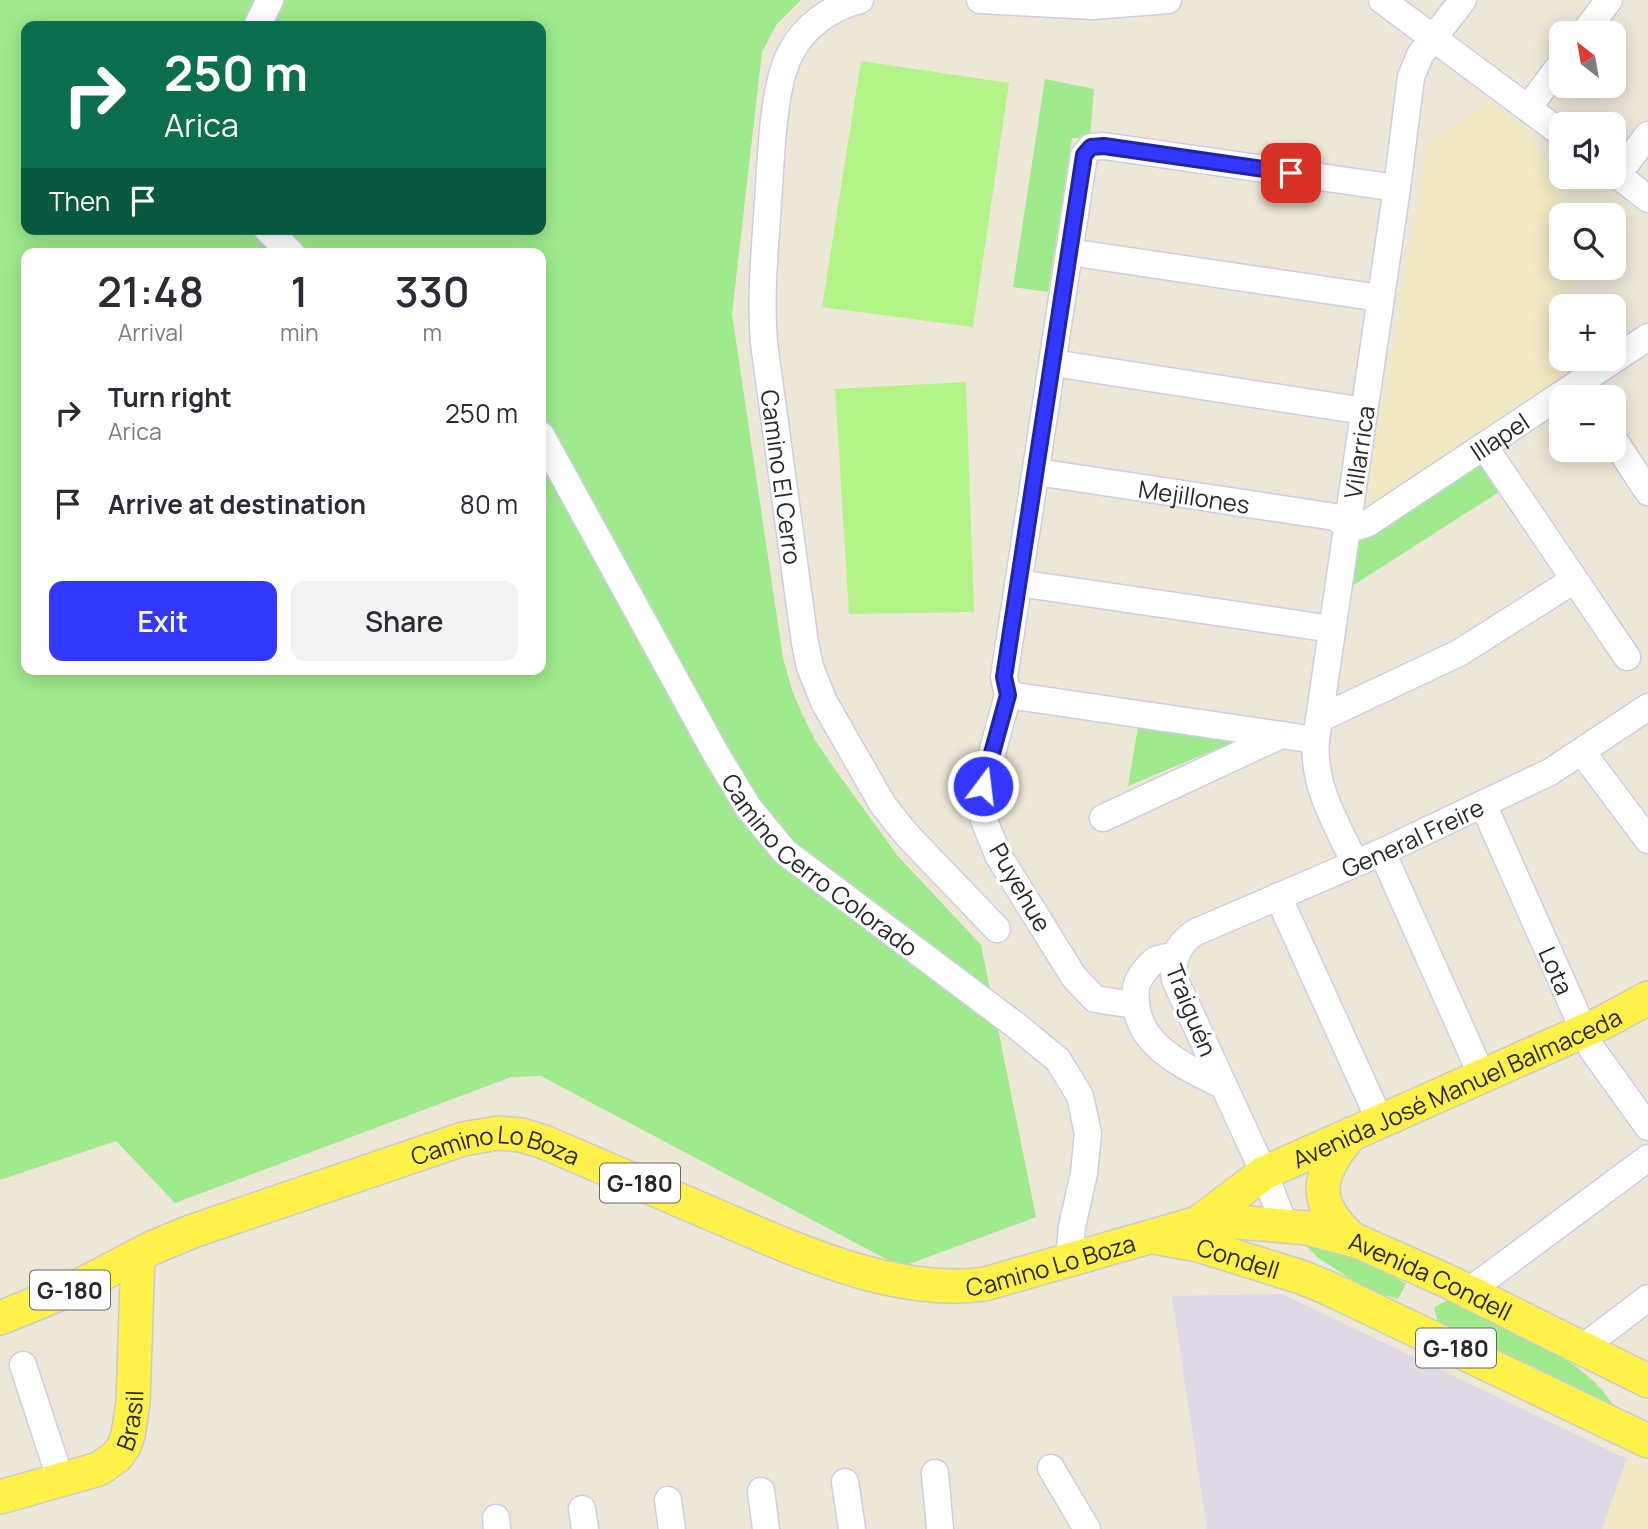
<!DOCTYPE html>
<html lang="en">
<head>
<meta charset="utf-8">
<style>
	body { margin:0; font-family:Manrope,sans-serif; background:#f2f2f3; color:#2b2b33; height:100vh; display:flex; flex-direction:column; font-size:26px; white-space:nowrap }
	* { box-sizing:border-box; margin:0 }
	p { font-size:23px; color:#7c7c81 }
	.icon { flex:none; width:38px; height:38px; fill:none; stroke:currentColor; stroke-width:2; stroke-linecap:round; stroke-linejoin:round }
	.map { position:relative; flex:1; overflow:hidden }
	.drawer { position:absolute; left:21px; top:248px; width:525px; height:427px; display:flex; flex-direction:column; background:#fff; border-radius:14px; box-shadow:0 4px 18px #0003 }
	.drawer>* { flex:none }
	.banner { position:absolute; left:21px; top:21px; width:525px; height:214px; border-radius:14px; box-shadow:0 4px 18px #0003; background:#0b6e4f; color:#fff; overflow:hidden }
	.needle { width:46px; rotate:329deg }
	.tools { position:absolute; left:1549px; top:21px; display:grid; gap:14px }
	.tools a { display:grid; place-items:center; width:77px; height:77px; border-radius:14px; background:#fff; box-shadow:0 4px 18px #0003; font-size:35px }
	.pin { position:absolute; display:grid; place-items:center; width:60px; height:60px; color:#fff; margin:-30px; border-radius:14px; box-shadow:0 4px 10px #0006 }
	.me { position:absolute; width:77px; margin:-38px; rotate:15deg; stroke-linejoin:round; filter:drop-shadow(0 0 5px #0008) }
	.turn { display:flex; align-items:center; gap:24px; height:147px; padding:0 28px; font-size:32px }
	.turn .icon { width:91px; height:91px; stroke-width:2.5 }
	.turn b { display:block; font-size:49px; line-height:60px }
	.then { display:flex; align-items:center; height:66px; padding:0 28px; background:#0003; gap:14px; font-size:26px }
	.eta { display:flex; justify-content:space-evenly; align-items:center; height:119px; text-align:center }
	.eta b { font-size:42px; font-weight:600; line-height:49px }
	.cta { display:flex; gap:14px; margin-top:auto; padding:14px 28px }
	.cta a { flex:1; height:80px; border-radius:14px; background:#3238ff; color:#fff; font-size:28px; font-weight:600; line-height:80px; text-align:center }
	.cta a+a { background:#f2f2f3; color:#2b2b33 }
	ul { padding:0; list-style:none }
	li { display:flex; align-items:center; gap:21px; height:91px; padding:0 28px }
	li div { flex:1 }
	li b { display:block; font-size:26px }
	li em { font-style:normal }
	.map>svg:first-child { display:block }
	.industrial { fill:#ded9e4 }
	.education { fill:#f1e9c4 }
	.green { fill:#9eea8d; fill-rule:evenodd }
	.pitch { fill:#b4f387 }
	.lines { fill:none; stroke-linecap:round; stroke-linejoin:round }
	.minor-casing { stroke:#cdcde3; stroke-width:29 }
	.major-casing { stroke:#cbcbcb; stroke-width:36 }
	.minor { stroke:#fff; stroke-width:26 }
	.major { stroke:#fff14a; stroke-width:33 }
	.route-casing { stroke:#2024a6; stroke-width:18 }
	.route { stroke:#3238ff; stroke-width:12 }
	.labels { text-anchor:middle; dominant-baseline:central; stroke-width:7; stroke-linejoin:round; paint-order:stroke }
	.shield { fill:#fff; stroke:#686868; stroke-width:2 }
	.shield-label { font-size:23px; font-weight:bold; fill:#282828 }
	.street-label { font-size:24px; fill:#282828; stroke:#fff }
</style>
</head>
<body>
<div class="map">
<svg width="1648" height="1529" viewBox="0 0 1648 1529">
	<rect width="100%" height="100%" fill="#ede7d7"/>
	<polygon class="industrial" points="1282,1294 1627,1459 1602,1529 1207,1529 1172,1296"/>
	<g class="education">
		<polygon points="1490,101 1525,128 1574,215 1561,215 1561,268 1598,268 1557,296 1564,306 1561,306 1561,359 1598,359 1363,516 1428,144"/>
		<polygon points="1627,1459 1648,1470 1648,1529 1602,1529"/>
	</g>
	<g class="green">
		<path d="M0,0H801L777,24L762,52L732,314L783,658L792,690L803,716L815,740L834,768L897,855L981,945L1036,1217L901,1267L541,1076L511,1077L175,1203L116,1141L0,1180ZM26,26H541V229H26ZM26,254H541V670H26Z"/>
		<polygon points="1045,79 1094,89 1090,138 1072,138 1048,292 1013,287"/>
		<polygon points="1479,455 1502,490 1349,588 1356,540"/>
		<polygon points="1138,727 1236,741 1128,786"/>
		<polygon points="1303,1242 1374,1263 1406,1284 1398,1299 1368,1290 1317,1257"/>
		<path d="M1448,1300C1498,1324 1584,1356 1612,1404L1438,1323L1434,1307Z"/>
	</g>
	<g class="pitch">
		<polygon points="861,61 1009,83 973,327 822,307"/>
		<polygon points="966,382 974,612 849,614 835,389"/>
	</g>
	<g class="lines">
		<g class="minor-casing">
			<g id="minor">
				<path id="s1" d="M860,0C830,8 804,26 790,54C772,89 771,162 768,203C765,249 760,296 764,343L805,643L810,667L824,702L883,805L907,835L997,929"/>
				<polyline points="980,0 1093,6 1168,0"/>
				<polyline points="1382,0 1561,133"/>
				<polyline points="257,26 270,0"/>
				<polyline points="1584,33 1609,0"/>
				<polyline points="1528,108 1561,64"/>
				<polyline points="1614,172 1648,199"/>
				<polyline points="1617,175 1648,135"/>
				<polyline points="267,229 292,254"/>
				<polyline points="1069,252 1380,298"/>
				<polyline points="1053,363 1364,411"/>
				<path id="s2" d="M541,435L716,754L748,807L785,852L1018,1027L1058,1060L1080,1096L1088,1134L1084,1173L1072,1227L1069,1260"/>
				<polyline points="1614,440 1648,492"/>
				<polyline points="1484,446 1627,657"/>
				<path id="s3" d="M1037,472L1335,517C1347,526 1353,530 1368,523L1648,337"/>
				<polyline points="1018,583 1332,629"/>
				<polyline points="1008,695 1316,740"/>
				<polyline points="1319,719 1459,653 1574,580"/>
				<polyline points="1582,752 1648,840"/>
				<path id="s4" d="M1483,804L1592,1049L1648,1127"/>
				<polyline points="1103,818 1281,735"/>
				<polyline points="1382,852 1482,1076"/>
				<path id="s5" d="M1355,863C1336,823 1312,785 1316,740L1397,188L1411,77L1420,55L1463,0"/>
				<polyline points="1278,896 1380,1121"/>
				<path d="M1175,956C1169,957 1159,957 1154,961C1147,967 1137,979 1136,988C1130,1044 1182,1065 1224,1086"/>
				<polyline points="1134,1005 1095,999 1074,977 998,855 984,820 983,786 1008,695 1004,677 1084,155 1091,147 1104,146 1397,188"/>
				<path id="s6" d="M1285,1226L1264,1173L1175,980C1171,959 1178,943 1196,932L1382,852L1550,772L1648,707"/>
				<polyline points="1469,1291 1648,1158"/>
				<polyline points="1582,1348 1648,1298"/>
				<polyline points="23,1365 61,1481"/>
				<polyline points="1051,1468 1087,1529"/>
				<polyline points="935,1473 940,1529"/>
				<polyline points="845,1482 852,1529"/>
				<polyline points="761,1491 766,1529"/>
				<polyline points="668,1500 672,1529"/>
				<polyline points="582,1509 585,1529"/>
				<polyline points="496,1518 497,1529"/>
			</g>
		</g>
		<g class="major-casing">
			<g id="major">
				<path d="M1351,1134C1317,1174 1310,1201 1352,1239"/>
				<path id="s7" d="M1198,1223L1238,1222L1307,1228L1357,1241L1445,1280L1648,1381"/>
				<path id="s8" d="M1159,1238L1198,1245L1301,1277L1328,1288L1648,1441"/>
				<path id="s9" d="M0,1318L81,1285L154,1247L193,1231L463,1139L498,1133L521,1135L544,1142C598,1165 652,1188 705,1211C789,1247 893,1297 985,1284L1198,1223L1264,1173L1604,1022L1648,998"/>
				<path id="s10" d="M0,1497L99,1469L117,1456L124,1446L128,1435L133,1402L138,1255"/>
			</g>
		</g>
		<use href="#minor" class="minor"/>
		<use href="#major" class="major"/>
	</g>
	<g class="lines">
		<g class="route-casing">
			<polyline id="route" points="983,786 1008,695 1004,677 1084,155 1091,147 1104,146 1291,173"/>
		</g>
		<use href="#route" class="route"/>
	</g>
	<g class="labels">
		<g class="shield">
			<rect x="600" y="1163.5" width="80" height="39" rx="5"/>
			<rect x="30" y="1270.5" width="80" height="39" rx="5"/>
			<rect x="1416" y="1328.5" width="80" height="39" rx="5"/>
		</g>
		<g class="shield-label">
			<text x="640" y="1183">G-180</text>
			<text x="70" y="1290">G-180</text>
			<text x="1456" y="1348">G-180</text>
		</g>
		<g class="street-label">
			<text stroke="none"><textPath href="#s3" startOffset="495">Illapel</textPath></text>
			<text stroke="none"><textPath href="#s5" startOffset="422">Villarrica</textPath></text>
			<text stroke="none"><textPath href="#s1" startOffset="518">Camino El Cerro</textPath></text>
			<text stroke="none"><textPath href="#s3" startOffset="159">Mejillones</textPath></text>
			<text stroke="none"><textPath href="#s6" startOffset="562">General Freire</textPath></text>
			<text stroke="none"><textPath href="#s2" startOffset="518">Camino Cerro Colorado</textPath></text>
			<text transform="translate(1021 887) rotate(60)">Puyehue</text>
			<text stroke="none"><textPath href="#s4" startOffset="182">Lota</textPath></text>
			<text transform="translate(1192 1010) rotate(68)">Traiguén</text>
			<text stroke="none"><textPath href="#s9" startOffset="1563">Avenida José Manuel Balmaceda</textPath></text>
			<text stroke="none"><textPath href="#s9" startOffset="530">Camino Lo Boza</textPath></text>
			<text stroke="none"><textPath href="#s8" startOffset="82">Condell</textPath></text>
			<text stroke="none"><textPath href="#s9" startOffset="1116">Camino Lo Boza</textPath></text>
			<text stroke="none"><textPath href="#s7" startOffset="242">Avenida Condell</textPath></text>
			<text stroke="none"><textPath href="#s10" startOffset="164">Brasil</textPath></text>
		</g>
	</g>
</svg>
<div class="tools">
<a><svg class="needle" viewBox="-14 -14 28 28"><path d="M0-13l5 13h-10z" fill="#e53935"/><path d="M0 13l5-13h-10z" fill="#7c7c81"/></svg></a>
<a><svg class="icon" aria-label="sound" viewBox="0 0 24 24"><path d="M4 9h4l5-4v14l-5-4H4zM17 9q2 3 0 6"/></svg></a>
<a><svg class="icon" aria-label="search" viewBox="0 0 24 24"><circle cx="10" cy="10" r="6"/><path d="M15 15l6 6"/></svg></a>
<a>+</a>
<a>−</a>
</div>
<div class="pin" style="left:1291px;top:173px;background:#d93025"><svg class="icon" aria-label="arrive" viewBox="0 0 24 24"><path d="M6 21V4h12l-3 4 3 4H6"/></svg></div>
<svg class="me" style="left:983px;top:786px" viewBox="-20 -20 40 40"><circle r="17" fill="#3238ff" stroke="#fff" stroke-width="3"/><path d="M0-11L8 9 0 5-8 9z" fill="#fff"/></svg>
<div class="banner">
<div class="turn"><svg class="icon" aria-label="right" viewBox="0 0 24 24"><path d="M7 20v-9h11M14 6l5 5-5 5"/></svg><div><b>250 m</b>Arica</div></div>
<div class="then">Then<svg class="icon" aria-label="arrive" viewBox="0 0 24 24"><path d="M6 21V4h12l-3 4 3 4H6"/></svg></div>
</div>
<section class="drawer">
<div class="eta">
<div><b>21:48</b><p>Arrival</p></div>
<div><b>1</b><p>min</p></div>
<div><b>330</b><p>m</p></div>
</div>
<ul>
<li><svg class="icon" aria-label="right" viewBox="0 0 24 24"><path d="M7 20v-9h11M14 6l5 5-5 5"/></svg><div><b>Turn right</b><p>Arica</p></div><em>250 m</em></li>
<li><svg class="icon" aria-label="arrive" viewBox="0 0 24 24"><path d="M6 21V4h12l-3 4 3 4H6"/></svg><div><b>Arrive at destination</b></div><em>80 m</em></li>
</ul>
<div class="cta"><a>Exit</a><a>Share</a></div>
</section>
</div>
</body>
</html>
